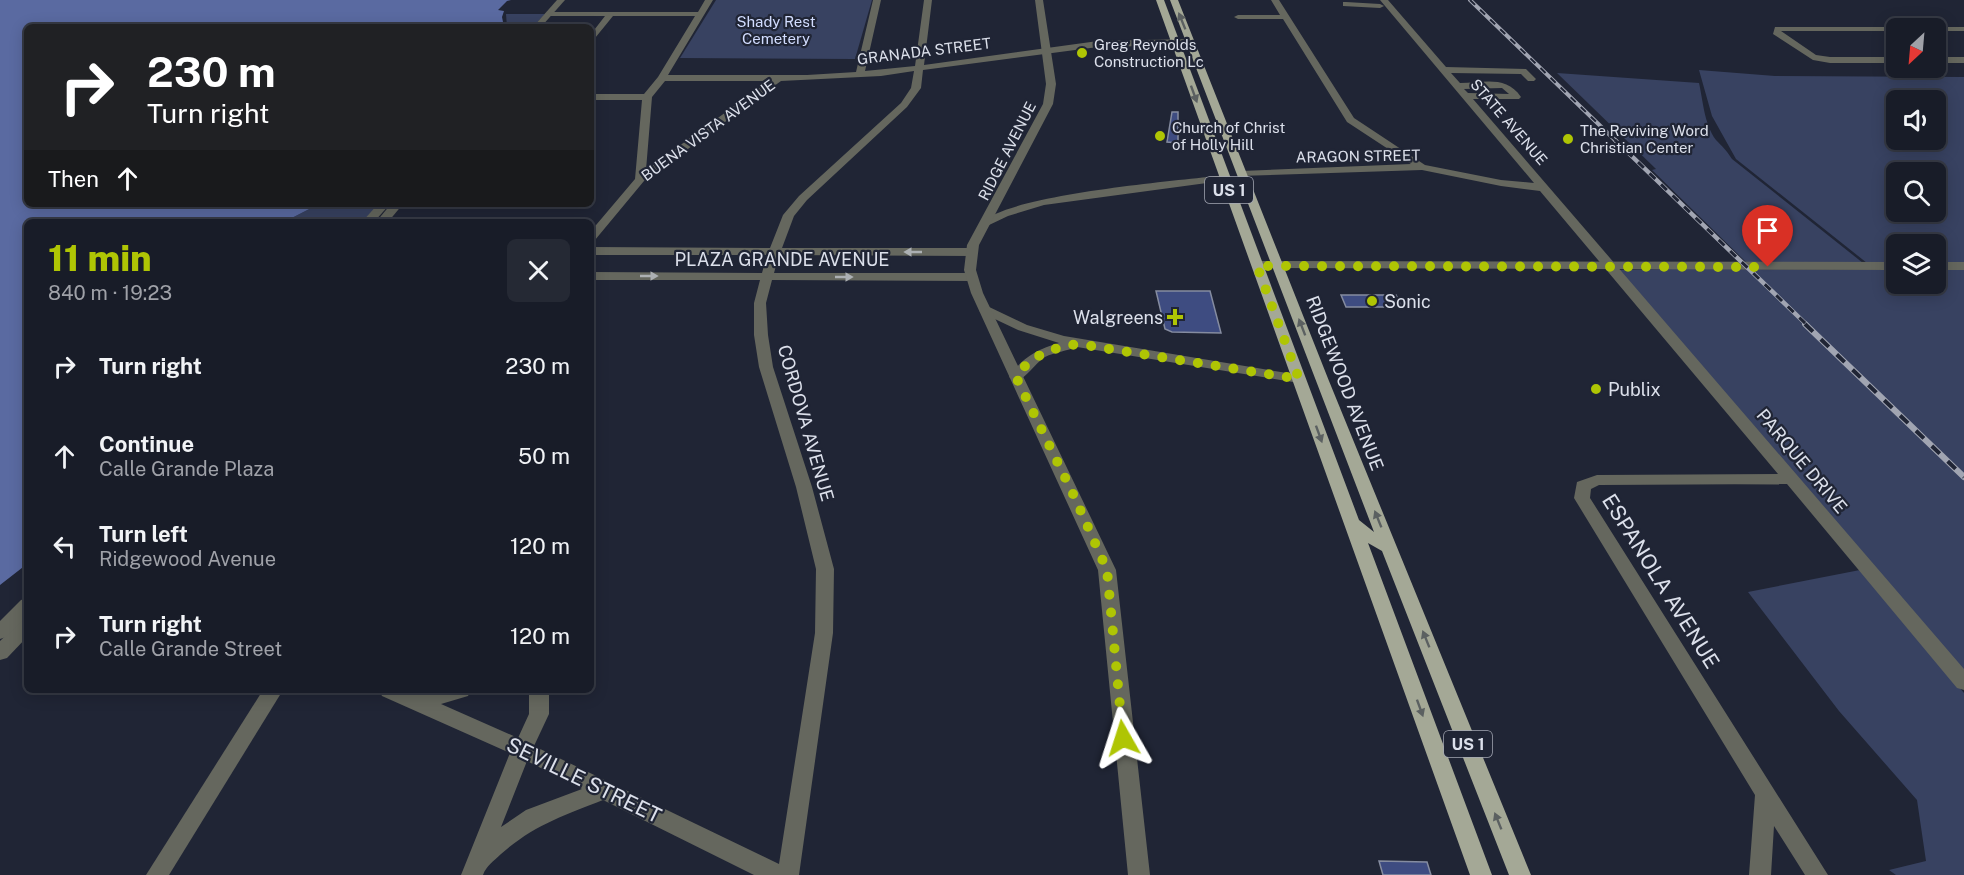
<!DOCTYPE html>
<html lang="en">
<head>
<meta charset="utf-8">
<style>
	body { margin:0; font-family:"Public Sans",sans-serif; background:#252934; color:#f1f3f6; height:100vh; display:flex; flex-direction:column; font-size:22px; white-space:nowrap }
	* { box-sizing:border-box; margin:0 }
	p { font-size:20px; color:#9fa1a8 }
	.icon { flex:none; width:33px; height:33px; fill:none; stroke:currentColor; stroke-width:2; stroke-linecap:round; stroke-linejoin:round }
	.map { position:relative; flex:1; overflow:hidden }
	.drawer { position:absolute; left:24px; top:219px; width:570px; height:474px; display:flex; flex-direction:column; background:#181c28; border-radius:9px; box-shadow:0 3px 15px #0003,0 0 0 2px #363a45 }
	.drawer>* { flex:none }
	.hud { position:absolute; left:24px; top:24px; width:570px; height:183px; border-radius:9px; box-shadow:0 3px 15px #0003,0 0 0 2px #363a45; background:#202124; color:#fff; overflow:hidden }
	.needle { width:39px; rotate:206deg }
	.tools { position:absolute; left:1886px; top:18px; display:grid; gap:12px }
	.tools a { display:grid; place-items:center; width:60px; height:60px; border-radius:9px; background:#181c28; box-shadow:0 3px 15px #0003,0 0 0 2px #363a45; font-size:30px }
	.pin { position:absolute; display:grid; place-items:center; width:51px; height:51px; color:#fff; margin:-62px -26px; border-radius:50% 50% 50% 0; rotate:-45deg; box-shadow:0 0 6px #0007 }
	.pin .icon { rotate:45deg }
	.me { position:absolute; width:66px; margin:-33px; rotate:354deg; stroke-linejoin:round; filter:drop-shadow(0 0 4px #0008) }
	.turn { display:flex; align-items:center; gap:21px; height:126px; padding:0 24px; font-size:27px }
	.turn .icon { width:78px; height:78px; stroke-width:2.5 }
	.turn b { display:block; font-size:42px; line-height:51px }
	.then { display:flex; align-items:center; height:57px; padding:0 24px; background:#0003; gap:12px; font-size:22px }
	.round { display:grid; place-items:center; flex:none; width:63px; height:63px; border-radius:9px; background:#252934 }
	.overview { display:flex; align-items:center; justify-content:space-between; height:102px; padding:0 24px }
	h1 { font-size:36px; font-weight:800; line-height:45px; color:#afc504 }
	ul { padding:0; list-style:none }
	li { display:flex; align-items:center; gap:18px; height:90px; padding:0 24px }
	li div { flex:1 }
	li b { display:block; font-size:22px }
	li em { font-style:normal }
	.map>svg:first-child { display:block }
	.green { fill:#384261; fill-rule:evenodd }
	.water { fill:#5a6aa1 }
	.building { fill:#3e4c81; stroke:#858ca0; stroke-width:1.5 }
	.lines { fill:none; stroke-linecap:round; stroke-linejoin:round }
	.minor { fill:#65675e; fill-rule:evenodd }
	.tertiary { fill:#65675e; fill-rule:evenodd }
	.primary { fill:#a4a896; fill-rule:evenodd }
	.rail-far2-casing { stroke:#a1a5b2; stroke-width:4 }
	.rail-far1-casing { stroke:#a1a5b2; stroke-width:4.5 }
	.rail-casing { stroke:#a1a5b2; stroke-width:6 }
	.rail-far2 { stroke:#202535; stroke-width:2; stroke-dasharray:7; stroke-linecap:butt }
	.rail-far1 { stroke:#202535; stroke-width:3; stroke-dasharray:8; stroke-linecap:butt }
	.rail { stroke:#202535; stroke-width:4; stroke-dasharray:11; stroke-linecap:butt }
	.oneway { fill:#5b6061 }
	.oneway2 { fill:#acb0b3 }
	.route { stroke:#afc504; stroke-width:10; stroke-dasharray:0 18 }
	.poi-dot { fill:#afc504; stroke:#202535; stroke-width:2 }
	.labels { text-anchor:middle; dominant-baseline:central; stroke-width:4.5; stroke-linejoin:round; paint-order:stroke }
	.far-park-label { font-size:15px; fill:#d2ddff; stroke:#202535 }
	.far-poi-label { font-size:15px; fill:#dce0eb; stroke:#202535; text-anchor:start }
	.far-street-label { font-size:15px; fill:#dce0eb; stroke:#202535 }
	.shield { fill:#202535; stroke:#a4a8b4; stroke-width:1.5 }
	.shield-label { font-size:16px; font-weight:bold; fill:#dce0eb }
	.street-label { font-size:18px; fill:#dce0eb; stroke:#202535 }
	.poi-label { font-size:18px; fill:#dce0eb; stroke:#202535; text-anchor:start }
	.near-street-label { font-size:21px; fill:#dce0eb; stroke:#202535 }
</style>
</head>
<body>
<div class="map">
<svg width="1964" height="875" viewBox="0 0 1964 875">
	<rect width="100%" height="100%" fill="#202535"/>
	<g class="green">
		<polygon points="716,0 872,0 855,59 680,58"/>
		<polygon points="506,14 545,14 533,27 507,27"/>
		<path d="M1699,70L1775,76L1964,77V266H1935V244H1896V267H1872L1736,159L1712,116ZM1896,100H1935V140H1896ZM1896,172H1935V212H1896Z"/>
		<path d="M1557,73L1699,83C1703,100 1704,124 1716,140C1722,146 1727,151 1732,159L1863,263L1748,264L1652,170L1656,169Z"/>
		<polygon points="319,204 384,204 368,222 284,222"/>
		<polygon points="1674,269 1896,270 1896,284 1935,284 1935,270 1964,269 1964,672 1619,270"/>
		<polygon points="1860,570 1964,693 1964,875 1896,875 1889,870 1926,861 1917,800 1839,711 1748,592"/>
	</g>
	<polygon class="water" points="0,0 511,0 507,1 498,10 504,11 502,17 504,27 27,27 27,204 319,204 284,222 27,222 27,564 0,585"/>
	<g class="building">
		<polygon points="1172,112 1178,112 1178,143 1167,142"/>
		<polygon points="1156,291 1210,291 1221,333 1172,332 1165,329"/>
		<polygon points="1341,295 1396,295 1402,307 1346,307"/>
		<polygon points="1379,861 1427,862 1431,875 1383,875"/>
	</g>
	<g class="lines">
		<g class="minor">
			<path d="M705,0H713L668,75H807L856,72L873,0H881L865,71L915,66L924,0H932L924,65L1098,41L1190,39L1194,42L1190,45L1098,47L923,70L921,88L907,107L807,200L794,216L782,248H972L978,252L972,256L779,255L774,273H972L978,277L972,281L772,280L766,303L768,335L773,367L812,487L834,569L833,633L799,875H754L603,800C563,816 534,825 501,854C494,861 486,866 483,875H461L510,753L382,696L379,690H409L419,694L434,690H471L468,696L441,704L518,738L529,714V690H549V714L534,746L779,864L815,633L816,569L796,487L759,367L754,335V303L760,280H591V272L762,273L767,255H591V247L770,248L783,215L799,196L901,103L911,88L914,71L881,76L781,81L644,181L595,240L591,242V231L635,179L642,100H591V94H644L658,77L695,16H613L591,43V34L605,16H549L545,14L549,12H698ZM665,81H769L646,170L652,97ZM527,761L582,789L526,810L501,827Z"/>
			<path d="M1271,0H1279L1354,118L1425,165L1501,180L1534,183L1380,0H1388L1446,67L1526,69L1536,79L1534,81H1528L1521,74L1451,73L1460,83C1484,83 1506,75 1521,97L1519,99H1473L1964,669V690L1957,688L1787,484L1599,485L1591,489L1590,498L1828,875H1805L1774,826L1771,875H1749L1755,795L1574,498L1577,482L1597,475L1778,474L1540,191L1501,186L1422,170L1238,176V172L1242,171L1411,164L1347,122L1283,19H1238L1234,17L1238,15H1280ZM1502,88L1509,94L1468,93L1464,89Z"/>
			<polygon points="1346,2 1380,4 1384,6 1380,8 1343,6 1343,2"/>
			<polygon points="1775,27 1899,27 1896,31 1781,31 1816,55 1830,57 1896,57 1896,63 1830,63 1813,60 1773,34"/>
			<polygon points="1935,27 1964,27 1964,31 1935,31 1935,28 1931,28"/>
			<rect x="1935" y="57" width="29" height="6"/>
			<path d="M1225,175L1230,178L1229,180L1044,205L1008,216L987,226L981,223C1010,194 1177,181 1225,175Z"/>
			<polygon points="391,204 403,204 388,222 376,222"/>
			<path d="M985,305L1027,325L1064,336L1299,375L1306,379L1299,383L1077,347C1067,351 1055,352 1045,357C1035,363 1026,379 1016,381L1009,377C1022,358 1037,349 1059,343L1018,330L980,312L979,309Z"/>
			<polygon points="27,619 27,637 7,658 0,660 0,641 21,621"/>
			<polygon points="263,690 283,690 169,875 146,875"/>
		</g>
		<g class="tertiary">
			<polygon points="557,0 565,0 541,27 533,27"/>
			<polygon points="1035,0 1043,0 1056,84 1053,104 979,245 976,270 983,293 1116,570 1150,875 1128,875 1098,570 971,293 964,270 967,245 1043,104 1046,84"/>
			<polygon points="378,204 390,204 374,222 362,222"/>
			<polygon points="1257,261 1896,262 1896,270 1253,268 1253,262"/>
			<rect x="1935" y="262" width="29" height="8"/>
			<polygon points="27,598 27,616 6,637 0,639 0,621 21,600"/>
		</g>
		<polygon class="primary" points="1156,0 1164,0 1359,520 1374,532 1170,0 1178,0 1329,381 1531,875 1509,875 1382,551 1368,543 1492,875 1470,875"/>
		<g class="rail-far2-casing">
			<polyline id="rail-far2" points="1470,0 1617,142"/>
		</g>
		<g class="rail-far1-casing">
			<polyline id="rail-far1" points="1615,140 1807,325"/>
		</g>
		<g class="rail-casing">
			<polyline id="rail" points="1805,324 1964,477"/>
		</g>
		<use href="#rail-far2" class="rail-far2"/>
		<use href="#rail-far1" class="rail-far1"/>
		<use href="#rail" class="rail"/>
	</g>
	<defs><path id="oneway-solid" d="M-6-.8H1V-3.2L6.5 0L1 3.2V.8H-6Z" transform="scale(1.5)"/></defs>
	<g class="oneway">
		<use href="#oneway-solid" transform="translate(1182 21) rotate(-112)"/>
		<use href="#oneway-solid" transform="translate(1194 94) rotate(70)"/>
		<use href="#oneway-solid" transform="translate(1302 327) rotate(-111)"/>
		<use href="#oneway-solid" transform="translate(1319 434) rotate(70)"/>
		<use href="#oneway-solid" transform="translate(1378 519) rotate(-112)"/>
		<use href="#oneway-solid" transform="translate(1426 639) rotate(-112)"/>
		<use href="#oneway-solid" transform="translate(1420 708) rotate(70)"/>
		<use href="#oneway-solid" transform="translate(1498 821) rotate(-112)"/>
	</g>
	<g class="oneway2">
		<use href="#oneway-solid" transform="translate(913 252) rotate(180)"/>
		<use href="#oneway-solid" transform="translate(649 276)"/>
		<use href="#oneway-solid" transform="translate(844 277)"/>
	</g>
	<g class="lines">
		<path class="route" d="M1123,738L1107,570L1075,498L1016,377C1031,355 1052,348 1078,344L1299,379L1257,266L1768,267"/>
	</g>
	<g class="poi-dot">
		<circle cx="1082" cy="53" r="6"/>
		<circle cx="1160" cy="136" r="6"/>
		<circle cx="1568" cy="139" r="6"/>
		<circle cx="1372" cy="301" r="6"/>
		<path d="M1172 308h6v6h6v6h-6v6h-6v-6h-6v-6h6z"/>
		<circle cx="1596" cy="389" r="6"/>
	</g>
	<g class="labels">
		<g class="far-park-label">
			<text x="776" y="21">Shady Rest<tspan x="776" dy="17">Cemetery</tspan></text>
		</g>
		<g class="far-poi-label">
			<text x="1094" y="44">Greg Reynolds<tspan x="1094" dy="17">Construction Lc</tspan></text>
			<text x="1172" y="127">Church of Christ<tspan x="1172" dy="17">of Holly Hill</tspan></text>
			<text x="1580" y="130">The Reviving Word<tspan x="1580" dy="17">Christian Center</tspan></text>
		</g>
		<g class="far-street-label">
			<text transform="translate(924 51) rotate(-7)">GRANADA STREET</text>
			<text transform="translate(1509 122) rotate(49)">STATE AVENUE</text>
			<text transform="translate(708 130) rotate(-36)">BUENA VISTA AVENUE</text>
			<text transform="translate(1007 151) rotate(-63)">RIDGE AVENUE</text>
			<text transform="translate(1358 156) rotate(-1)">ARAGON STREET</text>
		</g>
		<g class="shield">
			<rect x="1205" y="177" width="48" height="26" rx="4.5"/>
			<rect x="1444" y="731" width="48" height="26" rx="4.5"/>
		</g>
		<g class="shield-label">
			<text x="1229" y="190">US 1</text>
			<text x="1468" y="744">US 1</text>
		</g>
		<g class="street-label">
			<text x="782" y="259">PLAZA GRANDE AVENUE</text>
			<text transform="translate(1345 383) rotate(69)">RIDGEWOOD AVENUE</text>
			<text transform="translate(806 423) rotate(74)">CORDOVA AVENUE</text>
			<text transform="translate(1802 461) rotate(50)">PARQUE DRIVE</text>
		</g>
		<g class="poi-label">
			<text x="1384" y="301">Sonic</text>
			<text x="1163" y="317" text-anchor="end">Walgreens</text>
			<text x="1608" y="389">Publix</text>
		</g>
		<g class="near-street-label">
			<text transform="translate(1661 581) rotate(58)">ESPANOLA AVENUE</text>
			<text transform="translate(584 780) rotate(26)">SEVILLE STREET</text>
		</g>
	</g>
</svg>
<div class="tools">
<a><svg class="needle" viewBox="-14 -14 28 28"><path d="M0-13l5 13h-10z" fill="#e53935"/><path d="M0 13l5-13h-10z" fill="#9fa1a8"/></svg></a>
<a><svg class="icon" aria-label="sound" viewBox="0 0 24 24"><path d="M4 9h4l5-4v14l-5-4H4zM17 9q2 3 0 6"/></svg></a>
<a><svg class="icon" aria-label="search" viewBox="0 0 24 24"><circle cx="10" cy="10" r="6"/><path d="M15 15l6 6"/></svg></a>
<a><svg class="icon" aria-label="layers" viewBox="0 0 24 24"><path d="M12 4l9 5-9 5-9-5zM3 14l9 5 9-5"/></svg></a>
</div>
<div class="pin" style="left:1768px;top:267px;background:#d93025"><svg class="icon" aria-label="arrive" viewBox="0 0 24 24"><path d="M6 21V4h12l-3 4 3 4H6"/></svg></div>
<svg class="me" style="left:1123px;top:738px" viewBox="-20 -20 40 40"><path d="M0-17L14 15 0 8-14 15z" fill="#afc504" stroke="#fff" stroke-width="4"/></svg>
<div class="hud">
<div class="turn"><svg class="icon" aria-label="right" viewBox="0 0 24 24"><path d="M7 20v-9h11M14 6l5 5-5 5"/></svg><div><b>230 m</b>Turn right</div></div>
<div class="then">Then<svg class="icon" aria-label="ahead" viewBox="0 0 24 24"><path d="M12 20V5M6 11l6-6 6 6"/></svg></div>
</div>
<section class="drawer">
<div class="overview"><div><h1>11 min</h1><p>840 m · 19:23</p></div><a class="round"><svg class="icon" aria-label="close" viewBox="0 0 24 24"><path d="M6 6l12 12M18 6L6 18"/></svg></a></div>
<ul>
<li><svg class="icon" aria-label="right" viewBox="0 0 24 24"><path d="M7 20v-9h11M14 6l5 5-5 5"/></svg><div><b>Turn right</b></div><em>230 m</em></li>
<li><svg class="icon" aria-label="ahead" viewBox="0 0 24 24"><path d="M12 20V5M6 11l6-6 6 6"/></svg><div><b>Continue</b><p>Calle Grande Plaza</p></div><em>50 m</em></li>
<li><svg class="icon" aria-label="left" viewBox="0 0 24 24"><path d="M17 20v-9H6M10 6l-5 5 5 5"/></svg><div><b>Turn left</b><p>Ridgewood Avenue</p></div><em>120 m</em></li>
<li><svg class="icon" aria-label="right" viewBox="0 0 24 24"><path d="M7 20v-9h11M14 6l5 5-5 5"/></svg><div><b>Turn right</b><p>Calle Grande Street</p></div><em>120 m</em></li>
</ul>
</section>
</div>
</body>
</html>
